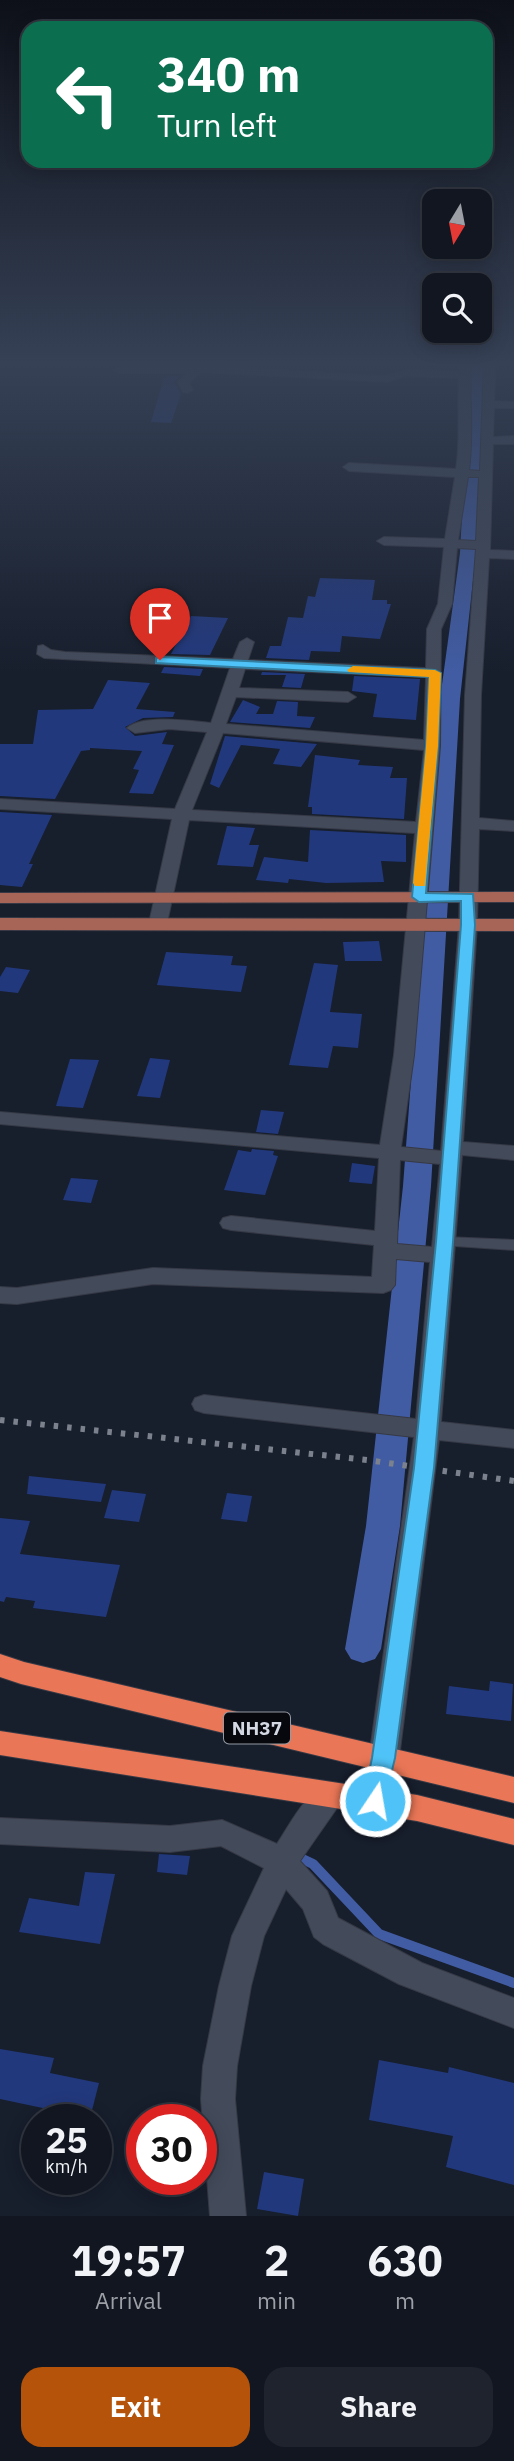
<!DOCTYPE html>
<html lang="en">
<head>
<meta charset="utf-8">
<style>
	body { margin:0; font-family:"IBM Plex Sans",sans-serif; background:#1e232e; color:#f1f3f6; height:100vh; display:flex; flex-direction:column; font-size:26px; white-space:nowrap }
	* { box-sizing:border-box; margin:0 }
	p { font-size:23px; color:#9c9fa5 }
	.icon { flex:none; width:38px; height:38px; fill:none; stroke:currentColor; stroke-width:2; stroke-linecap:round; stroke-linejoin:round }
	.map { position:relative; height:2216px; overflow:hidden }
	.drawer { display:flex; flex-direction:column; background:#111621; flex:1 }
	.drawer>* { flex:none }
	.hud { position:absolute; left:21px; top:21px; width:472px; height:147px; border-radius:21px; box-shadow:0 4px 18px #0003,0 0 0 2px #30353f; background:#0b6e4f; color:#fff; overflow:hidden }
	.needle { width:46px; rotate:190deg }
	.tools { position:absolute; left:422px; top:189px; display:grid; gap:14px }
	.tools a { display:grid; place-items:center; width:70px; height:70px; border-radius:14px; background:#111621; box-shadow:0 4px 18px #0003,0 0 0 2px #30353f; font-size:35px }
	.speed { position:absolute; left:21px; top:2104px; display:flex; gap:14px; font-size:35px; font-weight:700; text-align:center }
	.speed>* { display:grid; place-content:center; width:91px; height:91px; border-radius:50%; background:#111621; box-shadow:0 4px 18px #0003,0 0 0 2px #30353f; line-height:1 }
	.speed small { font-size:18px; font-weight:400 }
	.speed .limit { border:10px solid #d22; background:#fff; color:#111 }
	.pin { position:absolute; display:grid; place-items:center; width:60px; height:60px; color:#fff; margin:-72px -30px; border-radius:50% 50% 50% 0; rotate:-45deg; box-shadow:0 0 7px #0007 }
	.pin .icon { rotate:45deg }
	.me { position:absolute; width:77px; margin:-38px; rotate:12deg; stroke-linejoin:round; filter:drop-shadow(0 0 5px #0008) }
	.turn { display:flex; align-items:center; gap:24px; height:147px; padding:0 21px; font-size:32px }
	.turn .icon { width:91px; height:91px; stroke-width:2.5 }
	.turn b { display:block; font-size:49px; line-height:60px }
	.eta { display:flex; justify-content:space-evenly; align-items:center; height:119px; text-align:center }
	.eta b { font-size:42px; font-weight:800; line-height:49px }
	.button { display:flex; gap:14px; margin-top:auto; padding:14px 21px }
	.button a { flex:1; height:80px; border-radius:21px; background:#b45309; color:#fff; font-size:28px; font-weight:800; line-height:80px; text-align:center }
	.button a+a { background:#1e232e; color:#f1f3f6 }
	.map>svg:first-child { display:block }
	.lines { fill:none; stroke-linecap:round; stroke-linejoin:round }
	.stream { stroke:#415ca3; stroke-width:10 }
	.canal { fill:#415ca3; fill-rule:evenodd }
	.building { fill:#22387c }
	.lane-casing { stroke:#363945; stroke-width:2 }
	.street-casing { stroke:#363945; stroke-width:2 }
	.primary-casing { stroke:#363945; stroke-width:2 }
	.highway-casing { stroke:#363945; stroke-width:2 }
	.lane { fill:#434b5b; fill-rule:evenodd }
	.street { fill:#434b5b; fill-rule:evenodd }
	.primary { fill:#a76558; fill-rule:evenodd }
	.highway { fill:#e97656; fill-rule:evenodd }
	.rail { stroke:#7c828d; stroke-width:6; stroke-dasharray:4.5 9; stroke-linecap:butt }
	.route { fill:#4fc3f7; stroke:#337fa1; stroke-width:2 }
	.slow { fill:#f59e0b }
	.labels { text-anchor:middle; dominant-baseline:central; stroke-width:7; stroke-linejoin:round; paint-order:stroke }
	.shield { fill:#06080e; stroke:#969aa2; stroke-width:2 }
	.shield-label { font-size:19px; font-weight:bold; fill:#d4d8e2 }
</style>
</head>
<body>
<div class="map">
<svg width="514" height="2216" viewBox="0 0 514 2216">
	<rect width="100%" height="100%" fill="#171e2c"/>
	<g class="lines">
		<polyline class="stream" points="294,1855 313,1864 379,1934 514,1983"/>
		<polygon class="canal" points="470,363 484,363 476,553 460,699 431,1186 400,1526 381,1649 375,1659 363,1663 351,1659 345,1649 366,1526 403,1186 440,699 460,553"/>
	</g>
	<g class="building">
		<polygon points="169,376 180,376 174,382 181,394 171,423 151,422 164,378"/>
		<polygon points="320,578 375,580 372,600 387,600 387,604 391,604 380,639 342,636 340,652 311,651 309,660 266,658 270,646 281,646 288,617 303,618 308,596 315,597"/>
		<polygon points="191,616 228,618 210,655 171,654"/>
		<polygon points="164,667 203,669 200,676 161,673"/>
		<polygon points="262,672 305,674 301,688 282,687 286,675 261,675"/>
		<polygon points="354,676 420,679 416,720 373,717 377,694 352,691"/>
		<polygon points="108,680 150,683 136,709 175,712 173,717 143,718 125,727 135,736 167,732 162,744 174,745 153,794 129,793 139,770 133,769 142,751 90,748 90,750 81,751 55,799 0,796 0,744 33,744 38,710 93,709"/>
		<polygon points="243,700 260,707 256,714 273,714 277,701 298,702 297,716 315,717 310,728 230,722"/>
		<polygon points="225,736 317,744 301,767 273,764 280,749 241,745 219,788 210,784"/>
		<polygon points="315,755 360,760 358,765 393,767 390,778 407,778 404,819 312,814 312,807 308,807"/>
		<polygon points="0,812 52,815 29,864 33,864 22,887 0,885"/>
		<polygon points="227,826 255,828 249,845 259,845 253,867 217,865"/>
		<polygon points="310,830 406,835 406,862 381,861 384,882 326,883 289,879 288,883 256,880 264,857 308,862"/>
		<polygon points="379,941 382,961 345,961 343,942"/>
		<polygon points="166,952 233,956 231,965 247,966 241,992 157,985"/>
		<polygon points="314,963 338,965 330,1012 362,1014 358,1048 333,1046 328,1068 289,1065"/>
		<polygon points="6,967 30,970 18,993 0,991 0,977"/>
		<polygon points="150,1058 170,1060 160,1098 137,1096"/>
		<polygon points="70,1059 99,1060 83,1108 56,1106"/>
		<polygon points="261,1110 284,1112 278,1134 256,1132"/>
		<polygon points="252,1149 274,1151 273,1155 278,1156 265,1195 224,1190 238,1150 251,1152"/>
		<polygon points="352,1163 375,1166 372,1184 349,1182"/>
		<polygon points="71,1178 98,1180 91,1203 63,1200"/>
		<polygon points="29,1476 106,1484 101,1502 27,1494"/>
		<polygon points="112,1490 146,1494 139,1522 104,1518"/>
		<polygon points="227,1493 252,1496 247,1522 221,1519"/>
		<polygon points="0,1518 30,1521 20,1554 120,1565 106,1617 33,1608 35,1601 6,1597 4,1602 0,1601"/>
		<polygon points="490,1681 513,1684 511,1721 446,1714 449,1686 489,1691"/>
		<polygon points="159,1854 190,1856 187,1875 157,1872"/>
		<polygon points="85,1872 115,1874 100,1944 19,1932 29,1898 79,1906"/>
		<polygon points="0,2049 54,2058 50,2073 99,2083 90,2118 0,2099"/>
		<polygon points="379,2060 448,2073 449,2067 514,2083 514,2185 446,2167 453,2136 369,2120"/>
		<polygon points="264,2172 304,2179 298,2216 257,2209"/>
	</g>
	<g class="lines">
		<g class="lane-casing">
			<polygon id="lane" points="445,1237 514,1240 514,1250 440,1245 437,1242 440,1239"/>
		</g>
		<g class="street-casing">
			<g id="street">
				<path d="M459,363H471C469,399 474,435 469,470L480,471L484,363H496L494,401L514,402V408H494L493,437L514,436V444H493L490,550L514,551V559L489,558L481,695L479,818L514,821V831L479,829L477,925L463,1142L514,1146V1160L462,1155L441,1422L514,1430V1448L439,1440L399,1758L390,1802L386,1811L375,1815L364,1811L360,1802L369,1758L414,1437L204,1413L195,1410L192,1404L195,1398L204,1395L416,1419L430,1262L396,1259L395,1285L391,1290L383,1293L153,1284L17,1304L0,1303V1287L17,1288L153,1268L372,1277L374,1245L231,1230L223,1228L220,1223L223,1218L231,1216L375,1231L379,1158L0,1124V1112L380,1145L394,1055L415,833L189,820L167,923L158,929L149,923L172,819L0,809V799L175,809L207,732L169,729L135,733L127,728C142,714 191,721 211,723L230,668L44,658L37,654L38,646L43,645L51,650L65,652L233,659L240,642L247,638L254,642L248,660L426,668L427,629L438,604L444,547L384,545L377,541L384,537L445,539L455,477L349,471L343,467L349,463L456,469C461,438 457,410 459,378L405,376L387,382L201,372L189,383L193,390L187,393L183,392L177,382L187,373H119L115,372V368L207,366L386,376L404,370L459,371ZM468,477H479L476,541L458,540ZM457,548L476,549L465,695L459,925L441,1151L401,1147L414,1055L440,746L441,629L452,604ZM245,669L426,677L424,740L226,724L236,697L348,702L356,697L348,692L239,688ZM223,733L424,750L416,822L192,810ZM400,1160L440,1164L432,1247L397,1244Z"/>
				<path d="M331,1782L342,1786L346,1795L300,1861L327,1891L338,1918L422,1963L514,1998V2028L399,1984L323,1944L314,1937L303,1909L286,1889L264,1936L251,1986L237,2066L235,2099L246,2216H210L201,2099L203,2066L219,1986L232,1936L264,1868L221,1846L170,1852L0,1844V1818L170,1826L222,1820L277,1844C291,1823 306,1791 331,1782Z"/>
			</g>
		</g>
		<g class="primary-casing">
			<g id="primary">
				<polygon points="514,892 514,902 0,903 0,893"/>
				<polygon points="0,918 514,919 514,931 0,930"/>
			</g>
		</g>
		<g class="highway-casing">
			<g id="highway">
				<polygon points="0,1654 24,1662 514,1777 514,1803 21,1684 0,1677"/>
				<polygon points="0,1731 417,1795 514,1819 514,1845 417,1821 0,1755"/>
			</g>
		</g>
		<use href="#lane" class="lane"/>
		<use href="#street" class="street"/>
		<use href="#primary" class="primary"/>
		<use href="#highway" class="highway"/>
		<polyline class="rail" points="0,1420 367,1460 514,1481"/>
	</g>
	<linearGradient id="sky" x2="0" y2="1"><stop stop-color="#0d1018"/><stop offset="0.54" stop-color="#364156"/><stop offset="1" stop-color="#364156" stop-opacity="0"/></linearGradient>
	<rect width="514" height="674" fill="url(#sky)"/>
	<polygon class="route" points="160,657 435,670 441,673 438,746 426,893 473,894 475,925 453,1242 434,1468 395,1758 383,1808 375,1811 367,1808 363,1801 372,1758 414,1468 436,1242 461,925 461,901 419,902 412,897 426,746 429,677 156,663 156,658"/>
	<polygon class="slow" points="353,666 435,670 441,673 438,746 425,886 415,886 413,883 426,746 429,677 349,672 347,670"/>
	<g class="labels">
		<rect class="shield" x="224" y="1712.5" width="66" height="31" rx="5"/>
		<g class="shield-label">
			<text x="257" y="1728">NH37</text>
		</g>
	</g>
</svg>
<div class="tools">
<a><svg class="needle" viewBox="-14 -14 28 28"><path d="M0-13l5 13h-10z" fill="#e53935"/><path d="M0 13l5-13h-10z" fill="#9c9fa5"/></svg></a>
<a><svg class="icon" aria-label="search" viewBox="0 0 24 24"><circle cx="10" cy="10" r="6"/><path d="M15 15l6 6"/></svg></a>
</div>
<div class="speed"><div>25<small>km/h</small></div><div class="limit">30</div></div>
<div class="pin" style="left:160px;top:660px;background:#d93025"><svg class="icon" aria-label="arrive" viewBox="0 0 24 24"><path d="M6 21V4h12l-3 4 3 4H6"/></svg></div>
<svg class="me" style="left:375px;top:1801px" viewBox="-20 -20 40 40"><circle r="17" fill="#4fc3f7" stroke="#fff" stroke-width="3"/><path d="M0-11L8 9 0 5-8 9z" fill="#fff"/></svg>
<div class="hud">
<div class="turn"><svg class="icon" aria-label="left" viewBox="0 0 24 24"><path d="M17 20v-9H6M10 6l-5 5 5 5"/></svg><div><b>340 m</b>Turn left</div></div>
</div>
</div>
<section class="drawer">
<div class="eta">
<div><b>19:57</b><p>Arrival</p></div>
<div><b>2</b><p>min</p></div>
<div><b>630</b><p>m</p></div>
</div>
<div class="button"><a>Exit</a><a>Share</a></div>
</section>
</body>
</html>
